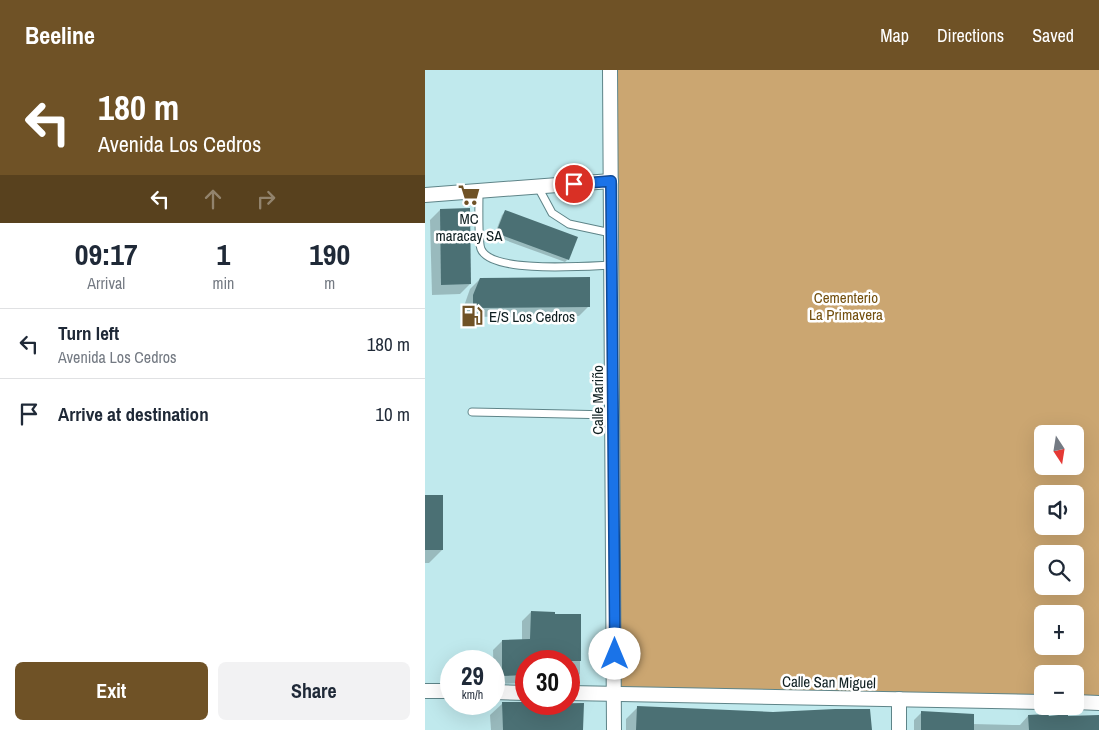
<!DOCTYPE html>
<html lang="en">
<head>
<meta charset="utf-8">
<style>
	body { margin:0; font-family:"Archivo Narrow",sans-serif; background:#f2f2f3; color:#1f2937; height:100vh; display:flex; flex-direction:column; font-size:19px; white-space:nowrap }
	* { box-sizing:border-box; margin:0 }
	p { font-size:16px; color:#747a83 }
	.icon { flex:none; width:28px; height:28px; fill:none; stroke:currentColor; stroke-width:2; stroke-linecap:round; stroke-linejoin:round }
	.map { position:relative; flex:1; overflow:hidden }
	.drawer { display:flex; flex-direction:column; background:#fff; width:425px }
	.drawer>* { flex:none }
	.top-card { background:#6f5226; color:#fff; overflow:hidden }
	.needle { width:32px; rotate:168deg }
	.controls { position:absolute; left:609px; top:355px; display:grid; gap:10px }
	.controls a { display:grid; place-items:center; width:50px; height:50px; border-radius:8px; background:#fff; box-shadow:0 5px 20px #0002; font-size:25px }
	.speed { position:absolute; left:15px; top:580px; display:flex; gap:10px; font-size:25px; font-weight:700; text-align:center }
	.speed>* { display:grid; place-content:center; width:65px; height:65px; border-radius:50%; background:#fff; box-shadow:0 5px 20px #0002; line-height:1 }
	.speed small { font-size:12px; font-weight:400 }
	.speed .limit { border:8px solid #d22; background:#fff; color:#111 }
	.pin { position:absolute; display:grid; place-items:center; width:42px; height:42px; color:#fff; margin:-21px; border:2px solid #fff; border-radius:50%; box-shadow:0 1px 5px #0007 }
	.me { position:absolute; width:55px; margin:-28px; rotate:0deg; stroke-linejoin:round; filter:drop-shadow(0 0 4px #0008) }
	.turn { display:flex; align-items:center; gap:18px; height:105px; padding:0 15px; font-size:22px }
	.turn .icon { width:65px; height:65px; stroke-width:2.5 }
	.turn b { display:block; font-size:35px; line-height:42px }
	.lanes { display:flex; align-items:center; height:48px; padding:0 15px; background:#0003; justify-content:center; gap:25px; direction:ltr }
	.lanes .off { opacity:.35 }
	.eta { display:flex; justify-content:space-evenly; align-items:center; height:85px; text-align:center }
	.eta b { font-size:30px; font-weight:700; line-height:35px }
	.cta { display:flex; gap:10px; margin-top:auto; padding:10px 15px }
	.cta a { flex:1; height:58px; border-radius:8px; background:#6f5226; color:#fff; font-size:20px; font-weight:700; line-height:58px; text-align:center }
	.cta a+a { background:#f2f2f3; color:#1f2937 }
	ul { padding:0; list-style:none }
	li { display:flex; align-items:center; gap:15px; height:70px; padding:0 15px; border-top:1px solid #e0e1e3 }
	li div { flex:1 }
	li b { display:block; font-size:19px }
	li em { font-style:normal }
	header { display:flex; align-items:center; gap:30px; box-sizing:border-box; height:70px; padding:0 25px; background:#6f5226; color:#fff }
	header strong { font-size:24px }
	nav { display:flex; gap:28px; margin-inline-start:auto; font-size:18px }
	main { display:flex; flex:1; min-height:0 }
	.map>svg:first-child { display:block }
	.green { fill:#cba671; fill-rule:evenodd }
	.shadow { fill:#0003 }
	.building { fill:#4b7074 }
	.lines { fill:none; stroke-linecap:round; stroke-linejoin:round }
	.lane-casing { stroke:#5e8488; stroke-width:9 }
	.street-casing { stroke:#5e8488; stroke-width:16 }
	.lane { stroke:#fff; stroke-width:7 }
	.street { stroke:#fff; stroke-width:14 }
	.route-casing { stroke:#114b97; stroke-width:12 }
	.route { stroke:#1a73e8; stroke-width:9 }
	.labels { text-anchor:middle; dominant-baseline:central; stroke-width:5; stroke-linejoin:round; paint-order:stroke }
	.poi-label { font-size:15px; fill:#0e1e20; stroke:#fff }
	.park-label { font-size:15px; fill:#734f0d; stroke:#fff }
	.street-label { font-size:15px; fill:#0e1e20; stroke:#fff }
</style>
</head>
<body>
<header>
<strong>Beeline</strong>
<nav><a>Map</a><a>Directions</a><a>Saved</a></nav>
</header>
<main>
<section class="drawer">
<div class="top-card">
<div class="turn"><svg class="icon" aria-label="left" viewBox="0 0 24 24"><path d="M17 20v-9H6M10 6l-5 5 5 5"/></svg><div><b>180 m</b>Avenida Los Cedros</div></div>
<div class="lanes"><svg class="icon" aria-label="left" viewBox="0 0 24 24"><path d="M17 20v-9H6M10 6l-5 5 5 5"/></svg><svg class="icon off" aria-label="ahead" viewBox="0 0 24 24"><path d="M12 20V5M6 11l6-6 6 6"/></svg><svg class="icon off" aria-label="right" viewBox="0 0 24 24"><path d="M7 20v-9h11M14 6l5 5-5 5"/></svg></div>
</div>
<div class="eta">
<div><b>09:17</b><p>Arrival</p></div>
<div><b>1</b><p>min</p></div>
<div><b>190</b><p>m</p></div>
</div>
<ul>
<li><svg class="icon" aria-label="left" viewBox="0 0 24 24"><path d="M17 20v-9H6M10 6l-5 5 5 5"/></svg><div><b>Turn left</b><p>Avenida Los Cedros</p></div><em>180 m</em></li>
<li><svg class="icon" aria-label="arrive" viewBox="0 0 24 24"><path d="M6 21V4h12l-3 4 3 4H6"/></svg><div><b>Arrive at destination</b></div><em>10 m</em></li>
</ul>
<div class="cta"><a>Exit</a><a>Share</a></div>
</section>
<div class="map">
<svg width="674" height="660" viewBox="0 0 674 660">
	<rect width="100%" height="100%" fill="#c0e9ed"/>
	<path class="green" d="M184,0H674V630H650V604H618L617,629L190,624ZM618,364H650V396H618ZM618,424H650V456H618ZM618,484H650V516H618ZM618,544H650V576H618Z"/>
	<g class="shadow">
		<polygon points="15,140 45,214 35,224 7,225 5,150"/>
		<polygon points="80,142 143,189 140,192 69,166 77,145"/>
		<polygon points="55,209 164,236 154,246 39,247 39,236 45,219"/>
		<polygon points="0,426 17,480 4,493 0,493"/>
		<polygon points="106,542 128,545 155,545 155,604 146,613 144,613 144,591 101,591 101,613 69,614 68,580 77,571 97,571 97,551"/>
		<polygon points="78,633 157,634 157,660 66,660 65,645"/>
		<polygon points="213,637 446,660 201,660 201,649"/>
		<polygon points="497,642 548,654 588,655 595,655 603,646 642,647 674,646 674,660 489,660 489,650"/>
	</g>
	<g class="building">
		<polygon points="45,138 46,214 16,215 15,139"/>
		<polygon points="80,140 153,167 144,190 71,163"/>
		<polygon points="165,207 165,237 48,238 48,225 55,208"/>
		<rect x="0" y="425" width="18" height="55"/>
		<polygon points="106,541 130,542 130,544 156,544 156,591 101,591 101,605 77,606 77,570 105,569"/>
		<polygon points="77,632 101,632 101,634 159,633 158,660 78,660"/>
		<polygon points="212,636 348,642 410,639 445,639 447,660 211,660"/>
		<polygon points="496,641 549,644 549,660 496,660"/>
		<polygon points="623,644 624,646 643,644 643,646 674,645 674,660 604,660 603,645"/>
	</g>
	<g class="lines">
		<g class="lane-casing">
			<g id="lane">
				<polyline points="113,117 127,143 144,154 186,163"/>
				<path d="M54,121C54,131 53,172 56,179C66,204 162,196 187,195"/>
				<polyline points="47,342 188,345"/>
			</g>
		</g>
		<g class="street-casing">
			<g id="street">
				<polyline points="185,0 189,660"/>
				<polyline points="0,125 186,111"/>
				<polyline points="0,621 26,621"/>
				<polyline points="69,622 101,623"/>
				<polyline points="144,623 618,632"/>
				<polyline points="474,629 474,660"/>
				<polyline points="650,632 674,633"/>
			</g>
		</g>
		<use href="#lane" class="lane"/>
		<use href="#street" class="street"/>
	</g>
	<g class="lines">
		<g class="route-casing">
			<polyline id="route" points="149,114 186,111 190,584"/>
		</g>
		<use href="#route" class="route"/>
	</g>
	<defs>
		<g id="supermarket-bare" transform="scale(1.725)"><path d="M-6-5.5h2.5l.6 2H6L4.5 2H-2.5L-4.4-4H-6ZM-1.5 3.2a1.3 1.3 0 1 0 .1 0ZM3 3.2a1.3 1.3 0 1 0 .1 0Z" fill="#6f5226" stroke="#fff" stroke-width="2.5" paint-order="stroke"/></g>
		<g id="fuel-bare" transform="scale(1.725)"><path d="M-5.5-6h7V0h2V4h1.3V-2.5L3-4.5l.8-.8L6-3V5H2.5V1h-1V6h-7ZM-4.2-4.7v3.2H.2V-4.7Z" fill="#6f5226" stroke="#fff" stroke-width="2.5" paint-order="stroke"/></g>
	</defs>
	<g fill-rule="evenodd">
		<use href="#supermarket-bare" x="44" y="125"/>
		<use href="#fuel-bare" x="47" y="246"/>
	</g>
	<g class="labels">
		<g class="poi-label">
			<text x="44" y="148">MC<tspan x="44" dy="17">maracay SA</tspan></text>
			<text x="64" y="246" text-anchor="start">E/S Los Cedros</text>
		</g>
		<g class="park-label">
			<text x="421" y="227">Cementerio<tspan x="421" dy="17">La Primavera</tspan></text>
		</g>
		<g class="street-label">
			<text transform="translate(172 330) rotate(-90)">Calle Mariño</text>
			<text transform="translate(404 612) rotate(1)">Calle San Miguel</text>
		</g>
	</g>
</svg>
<div class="controls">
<a><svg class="needle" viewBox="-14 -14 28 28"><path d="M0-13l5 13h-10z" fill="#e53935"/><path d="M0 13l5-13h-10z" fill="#747a83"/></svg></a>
<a><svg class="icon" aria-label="sound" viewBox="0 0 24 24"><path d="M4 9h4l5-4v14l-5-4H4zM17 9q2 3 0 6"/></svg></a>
<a><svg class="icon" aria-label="search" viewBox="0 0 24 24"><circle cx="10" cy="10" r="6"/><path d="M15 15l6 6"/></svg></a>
<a>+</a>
<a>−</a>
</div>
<div class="speed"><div>29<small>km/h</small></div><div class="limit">30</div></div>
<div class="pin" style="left:149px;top:114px;background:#d93025"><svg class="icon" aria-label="arrive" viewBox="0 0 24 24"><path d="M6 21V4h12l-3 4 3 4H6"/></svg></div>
<svg class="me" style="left:190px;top:584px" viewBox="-20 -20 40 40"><circle r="19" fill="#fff"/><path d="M0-13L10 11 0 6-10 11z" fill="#1a73e8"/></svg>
</div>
</main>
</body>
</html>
